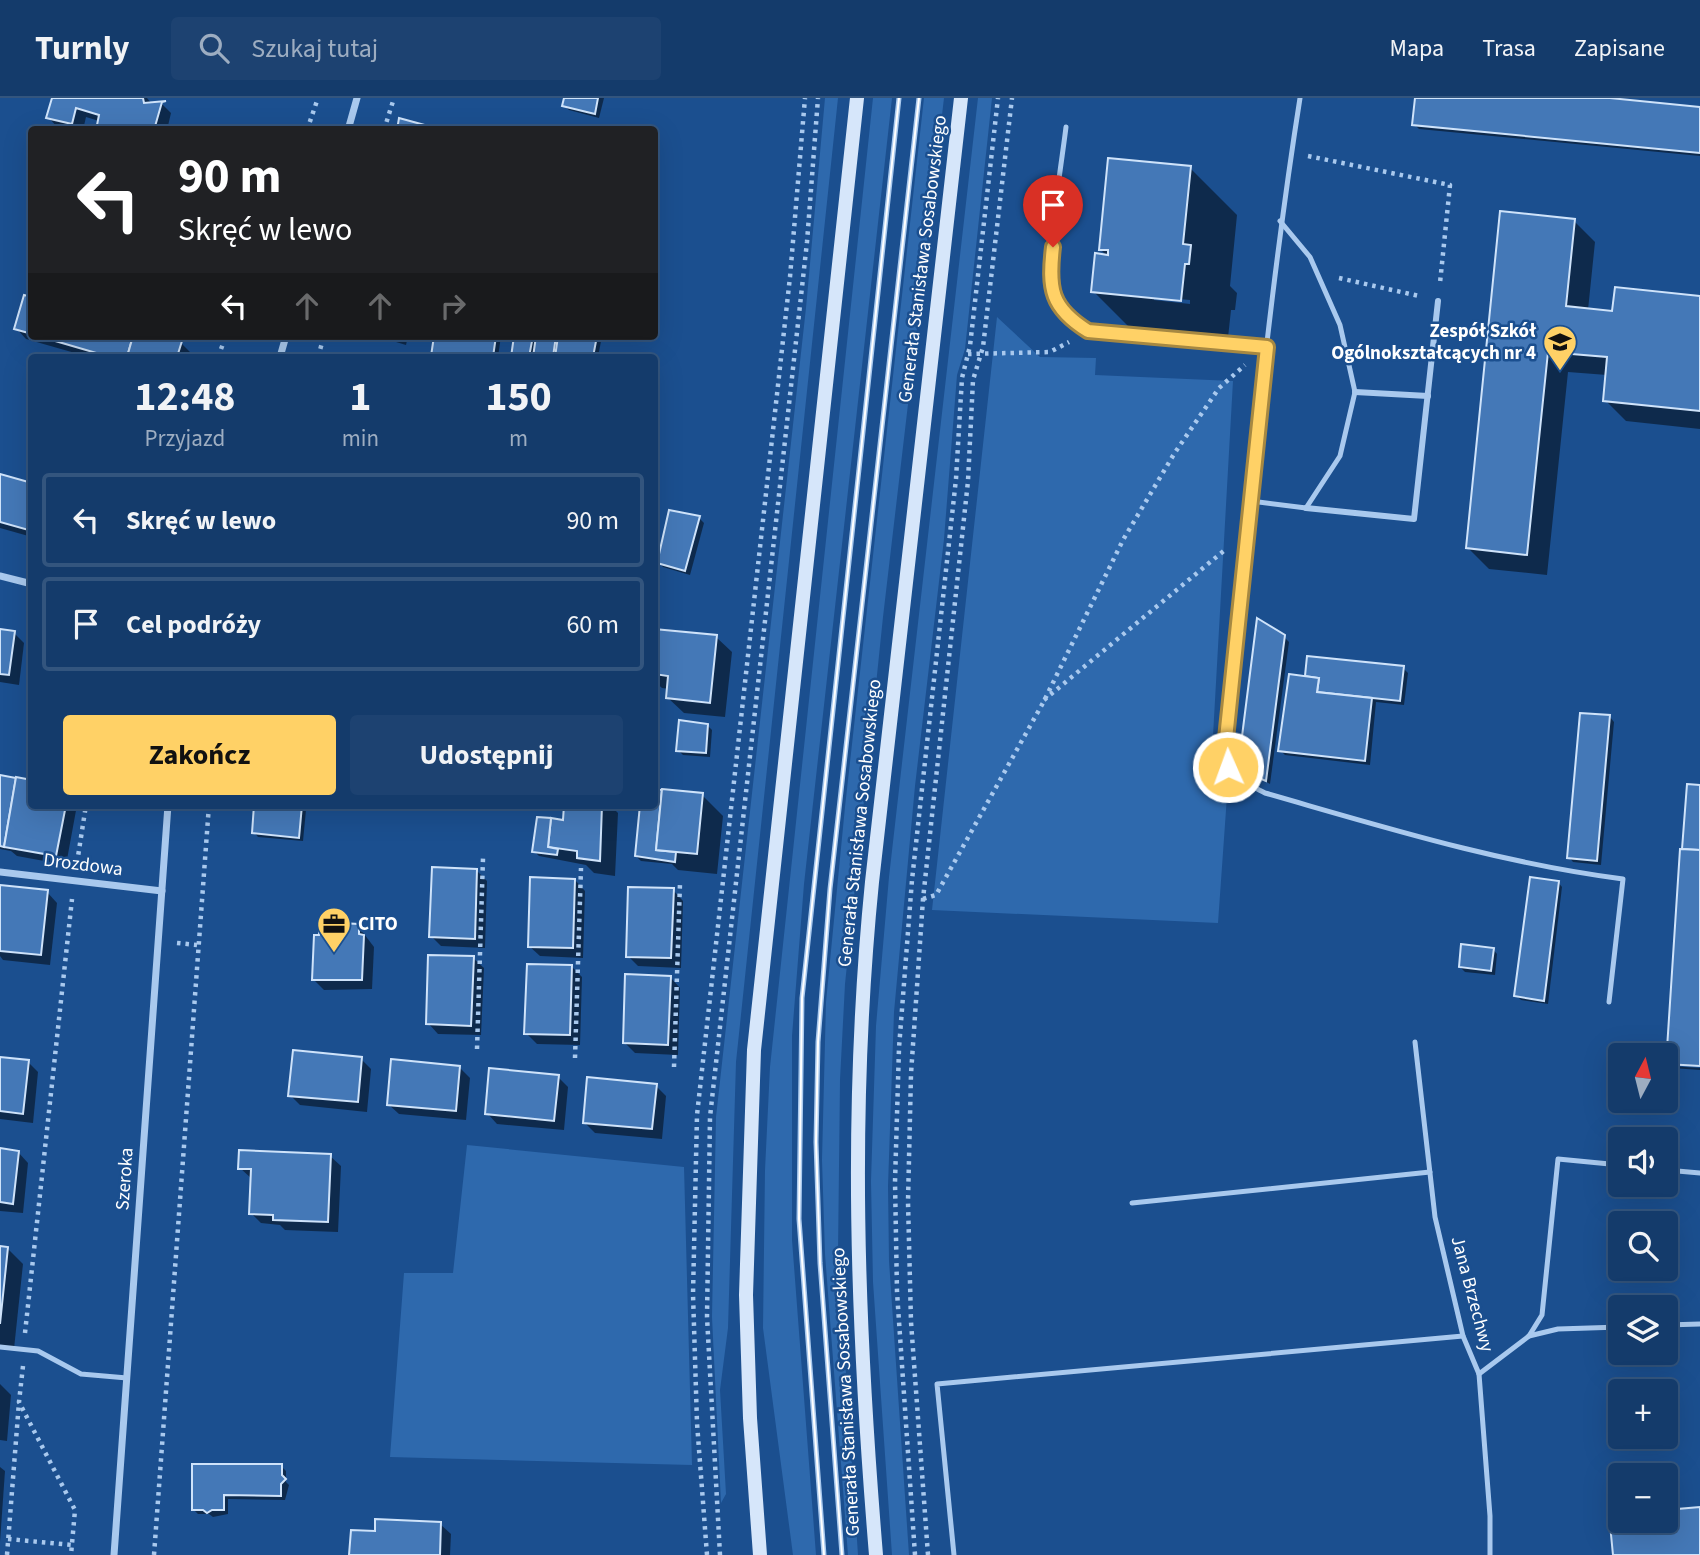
<!DOCTYPE html>
<html lang="pl">
<head>
<meta charset="utf-8">
<style>
	body { margin:0; font-family:"Source Sans 3",sans-serif; background:#1d4271; color:#f1f3f6; height:100vh; display:flex; flex-direction:column; font-size:26px; white-space:nowrap }
	* { box-sizing:border-box; margin:0 }
	p { font-size:23px; color:#9dadc1 }
	.icon { flex:none; width:38px; height:38px; fill:none; stroke:currentColor; stroke-width:2; stroke-linecap:round; stroke-linejoin:round }
	.map { position:relative; flex:1; overflow:hidden }
	.panel { position:absolute; left:28px; top:256px; width:630px; height:455px; display:flex; flex-direction:column; background:#143b6b; border-radius:7px; box-shadow:0 7px 28px #0002,0 0 0 2px #33557e }
	.panel>* { flex:none }
	.banner { position:absolute; left:28px; top:28px; width:630px; height:214px; border-radius:7px; box-shadow:0 7px 28px #0002,0 0 0 2px #33557e; background:#202124; color:#fff; overflow:hidden }
	.needle { width:46px; rotate:7deg }
	.controls { position:absolute; left:1608px; top:945px; display:grid; gap:14px }
	.controls a { display:grid; place-items:center; width:70px; height:70px; border-radius:7px; background:#143b6b; box-shadow:0 7px 28px #0002,0 0 0 2px #33557e; font-size:35px }
	.pin { position:absolute; display:grid; place-items:center; width:60px; height:60px; color:#fff; margin:-72px -30px; border-radius:50% 50% 50% 0; rotate:-45deg; box-shadow:0 0 7px #0007 }
	.pin .icon { rotate:45deg }
	.me { position:absolute; width:77px; margin:-38px; rotate:358deg; stroke-linejoin:round; filter:drop-shadow(0 0 5px #0008) }
	.turn { display:flex; align-items:center; gap:24px; height:147px; padding:0 35px; font-size:32px }
	.turn .icon { width:91px; height:91px; stroke-width:2.5 }
	.turn b { display:block; font-size:49px; line-height:60px }
	.lanes { display:flex; align-items:center; height:66px; padding:0 35px; background:#0003; justify-content:center; gap:35px; direction:ltr }
	.lanes .off { opacity:.35 }
	.eta { display:flex; justify-content:space-evenly; align-items:center; height:119px; text-align:center }
	.eta b { font-size:42px; font-weight:700; line-height:49px }
	.action { display:flex; gap:14px; margin-top:auto; padding:14px 35px }
	.action a { flex:1; height:80px; border-radius:7px; background:#ffd166; color:#111; font-size:28px; font-weight:700; line-height:80px; text-align:center }
	.action a+a { background:#1d4271; color:#f1f3f6 }
	ul { padding:0; list-style:none }
	li { display:flex; align-items:center; gap:21px; height:94px; margin:0 14px 10px; padding:0 21px; border:4px solid #33557e; border-radius:7px }
	li div { flex:1 }
	li b { display:block; font-size:26px }
	li em { font-style:normal }
	header { display:flex; align-items:center; gap:42px; box-sizing:border-box; height:98px; padding:0 35px; background:#143b6b; border-bottom:2px solid #33557e }
	header strong { font-size:33px }
	nav { display:flex; gap:38px; margin-inline-start:auto; font-size:24px }
	.search { width:490px; height:63px; background:#1d4271; display:flex; align-items:center; gap:18px; box-sizing:border-box; padding:0 24px; border-radius:7px; color:#9dadc1; font-size:26px }
	.map>svg:first-child { display:block }
	.green { fill:#2e69ad }
	.shadow { fill:#0007; fill-rule:evenodd }
	.building { fill:#4478b7; stroke:#cfe3fa; stroke-width:2 }
	.lines { fill:none; stroke-linecap:round; stroke-linejoin:round }
	.path { stroke:#a9c9ee; stroke-width:4.5; stroke-dasharray:3.5 5; stroke-linecap:butt }
	.service { stroke:#a9c9ee; stroke-width:5 }
	.pedestrian { stroke:#a9c9ee; stroke-width:6 }
	.minor { stroke:#a9c9ee; stroke-width:7 }
	.secondary { stroke:#d6e6fa; stroke-width:14 }
	.tram { stroke:#fff; stroke-width:2 }
	.route-casing { stroke:#a68842; stroke-width:18 }
	.route { stroke:#ffd166; stroke-width:12 }
	.labels { text-anchor:middle; dominant-baseline:central; stroke-width:5; stroke-linejoin:round; paint-order:stroke }
	.street-label { font-size:19px; fill:#fff; stroke:#1b4f8f }
	.poi-label { font-size:19px; font-weight:bold; fill:#fff; stroke:#1b4f8f; text-anchor:end }
</style>
</head>
<body>
<header>
<strong>Turnly</strong>
<div class="search"><svg class="icon" aria-label="search" viewBox="0 0 24 24"><circle cx="10" cy="10" r="6"/><path d="M15 15l6 6"/></svg>Szukaj tutaj</div>
<nav><a>Mapa</a><a>Trasa</a><a>Zapisane</a></nav>
</header>
<div class="map">
<svg width="1700" height="1457" viewBox="0 0 1700 1457">
	<rect width="100%" height="100%" fill="#1b4f8f"/>
	<g class="green">
		<polygon points="825,0 838,0 736,964 728,1230 720,1292 726,1396 721,1405 712,1219 716,1019 806,210"/>
		<polygon points="873,0 892,0 804,786 792,938 792,1142 816,1457 793,1457 763,1230 765,1072 770,969"/>
		<polygon points="924,0 944,0 883,519 845,886 840,982 838,1155 858,1457 848,1457 825,1156 822,1062 826,904 845,709"/>
		<polygon points="978,0 992,0 965,251 957,277 944,441 915,688 894,914 888,1088 889,1163 909,1457 892,1457 873,1184 871,1083 876,928 889,779"/>
		<polygon points="997,219 1040,259 1096,260 1095,277 1233,283 1210,691 1227,698 1218,825 932,812"/>
		<polygon points="467,1047 684,1069 692,1367 390,1359 404,1175 453,1175"/>
	</g>
	<g class="shadow">
		<polygon points="53,0 147,0 152,6 161,5 171,15 167,32 98,32 99,23 86,19 83,32 66,32 58,30 48,19"/>
		<polygon points="566,0 604,0 599,20 569,12 564,8"/>
		<polygon points="1416,0 1592,0 1700,11 1700,58 1419,31 1414,26"/>
		<path d="M1190,70L1237,117L1230,188L1237,195L1235,212H1231L1227,249L1140,240L1093,193L1108,159L1100,151ZM1154,199L1190,202V206L1154,202Z"/>
		<polygon points="1574,123 1595,144 1588,212 1613,215 1700,199 1700,331 1626,323 1605,302 1607,277 1568,274 1547,477 1489,471 1468,450"/>
		<polygon points="32,201 32,238 158,238 181,245 191,255 190,259 89,259 26,241 16,230"/>
		<polygon points="370,238 394,238 393,244"/>
		<polygon points="398,238 408,238 406,247 396,244"/>
		<polygon points="436,238 501,238 498,259 434,259"/>
		<polygon points="516,238 602,238 598,259 512,259"/>
		<polygon points="0,378 32,386 32,439 0,430"/>
		<polygon points="699,420 704,425 690,477 663,469 659,465"/>
		<polygon points="654,532 716,539 732,554 725,619 684,615 668,600 669,591 662,590 654,583"/>
		<polygon points="0,533 14,535 24,545 19,587 0,584"/>
		<polygon points="1284,539 1289,544 1270,686 1256,678"/>
		<polygon points="1309,560 1403,570 1408,575 1404,607 1376,604 1370,667 1285,657 1280,652 1306,580"/>
		<polygon points="1610,619 1614,624 1601,767 1573,764 1569,759"/>
		<polygon points="707,627 712,632 710,659 683,657 678,652"/>
		<polygon points="0,679 32,707 77,707 66,767 17,758 11,753 0,751"/>
		<polygon points="702,697 723,718 717,776 678,772 672,766 641,763 636,758 642,707"/>
		<polygon points="256,707 302,707 306,712 303,743 258,739 254,734"/>
		<polygon points="566,707 610,707 618,715 615,778 594,775 586,767 539,758 534,753 564,724"/>
		<polygon points="476,772 487,783 485,850 441,848 431,838"/>
		<polygon points="575,782 585,793 583,860 540,858 529,848"/>
		<polygon points="1558,784 1562,789 1548,906 1521,902 1516,897"/>
		<polygon points="0,789 47,794 57,805 50,867 3,862 0,858"/>
		<polygon points="673,792 683,803 681,870 638,868 628,858"/>
		<polygon points="358,828 374,849 372,891 324,892 313,881 321,839"/>
		<polygon points="1493,851 1497,856 1495,877 1465,874 1460,869"/>
		<polygon points="473,860 484,870 481,937 438,936 428,925"/>
		<polygon points="572,869 582,879 580,947 537,946 526,935"/>
		<polygon points="670,879 680,890 678,957 635,955 625,945"/>
		<polygon points="0,961 28,964 38,974 33,1025 0,1021"/>
		<polygon points="361,961 371,971 367,1014 300,1007 290,997"/>
		<polygon points="1670,968 1700,970 1700,972 1672,970"/>
		<polygon points="459,969 470,980 466,1022 399,1016 388,1006"/>
		<polygon points="558,979 568,989 564,1032 497,1026 487,1015"/>
		<polygon points="656,988 666,998 662,1041 595,1035 585,1025"/>
		<polygon points="0,1052 18,1054 28,1065 23,1115 0,1113"/>
		<polygon points="330,1058 341,1068 338,1134 285,1132 280,1127 261,1125 251,1115 252,1081 240,1070"/>
		<polygon points="0,1150 7,1150 23,1166 14,1251 0,1249"/>
		<polygon points="0,1286 11,1297 7,1343 0,1342"/>
		<polygon points="281,1368 286,1373 286,1384 289,1387 285,1402 228,1401 228,1416 213,1419 209,1416 198,1416 193,1411"/>
		<polygon points="0,1369 5,1373 0,1444"/>
		<polygon points="440,1426 451,1436 450,1457 351,1457 377,1434"/>
	</g>
	<g class="building">
		<polygon points="52,0 143,0 144,5 166,3 162,4 154,32 96,32 99,17 76,10 72,26 46,20"/>
		<polygon points="564,0 598,0 595,16 562,8"/>
		<polygon points="1415,0 1610,0 1700,9 1700,55 1412,27"/>
		<polygon points="399,20 443,32 397,32"/>
		<polygon points="1108,60 1191,68 1183,146 1191,147 1189,166 1185,166 1181,203 1091,194 1095,155 1108,157 1108,152 1099,152"/>
		<polygon points="1500,113 1575,121 1566,208 1612,213 1615,189 1700,198 1700,313 1603,303 1607,259 1548,254 1527,457 1466,450"/>
		<polygon points="24,197 32,199 32,236 14,231"/>
		<polygon points="38,238 133,238 127,259 110,259"/>
		<polygon points="133,238 164,238 182,243 177,259 127,259"/>
		<polygon points="434,238 496,238 493,259 431,258"/>
		<polygon points="514,238 533,238 529,259 511,259"/>
		<polygon points="536,238 556,238 553,259 533,259"/>
		<polygon points="558,238 597,238 593,259 555,259"/>
		<polygon points="0,376 32,385 32,433 0,424"/>
		<polygon points="669,412 700,418 685,473 657,465"/>
		<polygon points="1257,520 1285,537 1266,683 1254,678 1239,662"/>
		<polygon points="0,531 15,533 9,577 0,576"/>
		<polygon points="654,531 717,537 710,605 666,600 668,578 654,576"/>
		<polygon points="1307,558 1404,568 1400,603 1317,594 1319,580 1305,578"/>
		<polygon points="1289,576 1319,580 1317,594 1372,600 1365,663 1278,653"/>
		<polygon points="1580,615 1610,617 1597,763 1567,760"/>
		<polygon points="679,622 708,626 706,655 676,653"/>
		<polygon points="0,677 16,680 4,749 0,748"/>
		<polygon points="16,679 32,682 32,707 66,707 56,758 4,749"/>
		<polygon points="1687,686 1700,687 1700,752 1682,751"/>
		<polygon points="654,691 662,692 656,752 676,754 675,764 635,758 640,707 654,707"/>
		<polygon points="662,691 703,695 697,756 656,752"/>
		<polygon points="254,707 302,707 299,740 252,735"/>
		<polygon points="564,707 602,707 600,763 577,760 577,753 548,749 551,720 563,722"/>
		<polygon points="537,719 551,720 548,749 558,751 557,757 532,754"/>
		<polygon points="1680,751 1700,752 1700,968 1666,966"/>
		<polygon points="432,769 477,771 475,841 429,839"/>
		<polygon points="530,779 575,781 573,850 528,849"/>
		<polygon points="1530,779 1559,783 1544,903 1514,898"/>
		<polygon points="0,787 48,792 41,857 0,853"/>
		<polygon points="628,789 674,790 671,860 626,859"/>
		<polygon points="320,824 359,826 359,836 364,837 362,882 312,882 314,837 319,837"/>
		<polygon points="1461,846 1494,850 1491,873 1459,869"/>
		<polygon points="428,857 474,858 471,928 426,926"/>
		<polygon points="527,866 572,867 570,937 524,936"/>
		<polygon points="625,876 671,878 668,947 623,945"/>
		<polygon points="293,952 362,959 358,1004 288,998"/>
		<polygon points="0,959 29,962 23,1016 0,1013"/>
		<polygon points="391,961 460,968 456,1013 387,1007"/>
		<polygon points="489,970 559,977 554,1023 485,1016"/>
		<polygon points="587,979 657,986 652,1031 583,1025"/>
		<polygon points="0,1050 19,1053 13,1106 0,1104"/>
		<polygon points="239,1052 331,1056 328,1124 273,1122 273,1117 249,1116 251,1071 238,1071"/>
		<polygon points="0,1148 8,1149 0,1226"/>
		<polygon points="192,1366 282,1366 282,1377 286,1381 281,1386 281,1398 224,1397 224,1412 212,1412 207,1415 203,1412 192,1412"/>
		<polygon points="1700,1409 1700,1457 1613,1457 1609,1416 1620,1415 1620,1423 1666,1423 1666,1412"/>
		<polygon points="375,1421 441,1424 440,1457 349,1457 351,1432 375,1433"/>
	</g>
	<g class="lines">
		<g class="path">
			<polyline points="307,32 318,0"/>
			<polyline points="384,32 394,0"/>
			<polyline points="1308,58 1450,87 1440,185"/>
			<polyline points="1339,180 1419,198"/>
			<polyline points="968,256 1050,254 1069,244"/>
			<polyline points="218,259 226,238"/>
			<polyline points="318,259 324,238"/>
			<polyline points="1044,602 1226,451"/>
			<polyline points="77,765 86,707"/>
			<polyline points="923,801 936,797 1044,603 1123,442 1174,356 1219,290 1245,267"/>
			<polyline points="177,845 197,847"/>
			<polyline points="477,951 483,760"/>
			<polyline points="575,960 581,770"/>
			<polyline points="674,969 680,785"/>
			<polyline points="25,1235 72,801"/>
			<polyline points="23,1268 19,1304 75,1412 71,1457"/>
			<polyline points="8,1441 72,1447"/>
			<polyline points="7,1457 19,1304"/>
			<polyline points="154,1457 209,707"/>
			<polyline points="707,1457 697,1325 693,1196 697,1017 790,179 805,0"/>
			<polyline points="720,1457 707,1219 710,1019 807,144 818,0"/>
			<polyline points="915,1457 897,1194 895,1084 899,950 912,782 956,381 962,280 970,248 998,0"/>
			<polyline points="928,1457 911,1224 908,1104 911,976 923,801 968,383 973,282 983,249 1012,0"/>
		</g>
		<g class="service">
			<path d="M1300,0C1266,215 1247,433 1225,650C1230,679 1240,682 1265,695C1384,729 1499,765 1623,781L1609,904"/>
			<path d="M1066,29C1062,64 1043,173 1054,200C1060,216 1075,225 1088,233L1267,249"/>
			<polyline points="1251,403 1306,410 1340,358 1355,294 1340,227 1310,159 1280,123"/>
			<polyline points="1415,944 1435,1119 1463,1238 1479,1276 1490,1418 1490,1457"/>
			<polyline points="1666,1072 1700,1075"/>
			<polyline points="1132,1105 1430,1074"/>
			<polyline points="1666,1227 1700,1226"/>
			<polyline points="1529,1238 1558,1231 1620,1229"/>
			<polyline points="0,1249 38,1253 81,1276 127,1280"/>
			<polyline points="1479,1276 1529,1238 1542,1217 1558,1061 1620,1067"/>
			<polyline points="824,1457 799,1121 802,900 899,0"/>
			<polyline points="842,1457 820,1165 816,1044 818,944 830,791 919,0"/>
			<polyline points="954,1457 937,1286 1463,1238"/>
		</g>
		<g class="pedestrian">
			<polyline points="1355,294 1428,298"/>
			<polyline points="1306,410 1414,421 1438,203"/>
		</g>
		<g class="minor">
			<polyline points="348,32 357,0"/>
			<polyline points="280,259 286,238"/>
			<polyline points="0,478 32,486"/>
			<polyline points="0,774 162,793"/>
			<polyline points="114,1457 168,707"/>
		</g>
		<g class="secondary">
			<polyline points="760,1457 750,1320 746,1197 754,952 857,0"/>
			<path d="M876,1457C857,1227 849,1014 872,784L961,0"/>
		</g>
		<g class="tram">
			<polyline points="824,1457 799,1121 802,900 899,0"/>
			<polyline points="842,1457 820,1165 816,1044 818,944 830,791 919,0"/>
		</g>
	</g>
	<g class="lines">
		<g class="route-casing">
			<path id="route" d="M1053,149C1048,191 1051,210 1088,233L1267,249L1225,650L1228,669"/>
		</g>
		<use href="#route" class="route"/>
	</g>
	<defs>
		<g id="school-pin" transform="scale(1.75)"><path d="M0 17L-7.5 6A9.5 9.5 0 1 1 7.5 6Z" fill="#ffd166" stroke="#1b4f8f"/><path d="M0-5L7-2L0 1L-7-2ZM-4 1L0 2.5L4 1V4Q0 6-4 4Z" fill="#111"/></g>
		<g id="office-pin" transform="scale(1.75)"><path d="M0 17L-7.5 6A9.5 9.5 0 1 1 7.5 6Z" fill="#ffd166" stroke="#1b4f8f"/><path d="M-6-3h4V-5.5h4V-3h4V5H-6ZM-1-4.5V-3h2v-1.5ZM-6 0V1H6V0Z" fill="#111"/></g>
	</defs>
	<g fill-rule="evenodd">
		<use href="#school-pin" x="1560" y="244"/>
		<use href="#office-pin" x="334" y="826"/>
	</g>
	<g class="labels">
		<g class="street-label">
			<text transform="translate(923 161) rotate(-83)">Generała Stanisława Sosabowskiego</text>
			<text transform="translate(860 725) rotate(-84)">Generała Stanisława Sosabowskiego</text>
			<text transform="translate(83 767) rotate(7)">Drozdowa</text>
			<text transform="translate(125 1081) rotate(-86)">Szeroka</text>
			<text transform="translate(1472 1196) rotate(75)">Jana Brzechwy</text>
			<text transform="translate(846 1294) rotate(-93)">Generała Stanisława Sosabowskiego</text>
		</g>
		<g class="poi-label">
			<text x="1536" y="233">Zespół Szkół<tspan x="1536" dy="22">Ogólnokształcących nr 4</tspan></text>
			<text x="358" y="826" text-anchor="start">CITO</text>
		</g>
	</g>
</svg>
<div class="controls">
<a><svg class="needle" viewBox="-14 -14 28 28"><path d="M0-13l5 13h-10z" fill="#e53935"/><path d="M0 13l5-13h-10z" fill="#9dadc1"/></svg></a>
<a><svg class="icon" aria-label="sound" viewBox="0 0 24 24"><path d="M4 9h4l5-4v14l-5-4H4zM17 9q2 3 0 6"/></svg></a>
<a><svg class="icon" aria-label="search" viewBox="0 0 24 24"><circle cx="10" cy="10" r="6"/><path d="M15 15l6 6"/></svg></a>
<a><svg class="icon" aria-label="layers" viewBox="0 0 24 24"><path d="M12 4l9 5-9 5-9-5zM3 14l9 5 9-5"/></svg></a>
<a>+</a>
<a>−</a>
</div>
<div class="pin" style="left:1053px;top:149px;background:#d93025"><svg class="icon" aria-label="arrive" viewBox="0 0 24 24"><path d="M6 21V4h12l-3 4 3 4H6"/></svg></div>
<svg class="me" style="left:1228px;top:669px" viewBox="-20 -20 40 40"><circle r="17" fill="#ffd166" stroke="#fff" stroke-width="3"/><path d="M0-11L8 9 0 5-8 9z" fill="#fff"/></svg>
<div class="banner">
<div class="turn"><svg class="icon" aria-label="left" viewBox="0 0 24 24"><path d="M17 20v-9H6M10 6l-5 5 5 5"/></svg><div><b>90 m</b>Skręć w lewo</div></div>
<div class="lanes"><svg class="icon" aria-label="left" viewBox="0 0 24 24"><path d="M17 20v-9H6M10 6l-5 5 5 5"/></svg><svg class="icon off" aria-label="ahead" viewBox="0 0 24 24"><path d="M12 20V5M6 11l6-6 6 6"/></svg><svg class="icon off" aria-label="ahead" viewBox="0 0 24 24"><path d="M12 20V5M6 11l6-6 6 6"/></svg><svg class="icon off" aria-label="right" viewBox="0 0 24 24"><path d="M7 20v-9h11M14 6l5 5-5 5"/></svg></div>
</div>
<section class="panel">
<div class="eta">
<div><b>12:48</b><p>Przyjazd</p></div>
<div><b>1</b><p>min</p></div>
<div><b>150</b><p>m</p></div>
</div>
<ul>
<li><svg class="icon" aria-label="left" viewBox="0 0 24 24"><path d="M17 20v-9H6M10 6l-5 5 5 5"/></svg><div><b>Skręć w lewo</b></div><em>90 m</em></li>
<li><svg class="icon" aria-label="arrive" viewBox="0 0 24 24"><path d="M6 21V4h12l-3 4 3 4H6"/></svg><div><b>Cel podróży</b></div><em>60 m</em></li>
</ul>
<div class="action"><a>Zakończ</a><a>Udostępnij</a></div>
</section>
</div>
</body>
</html>
